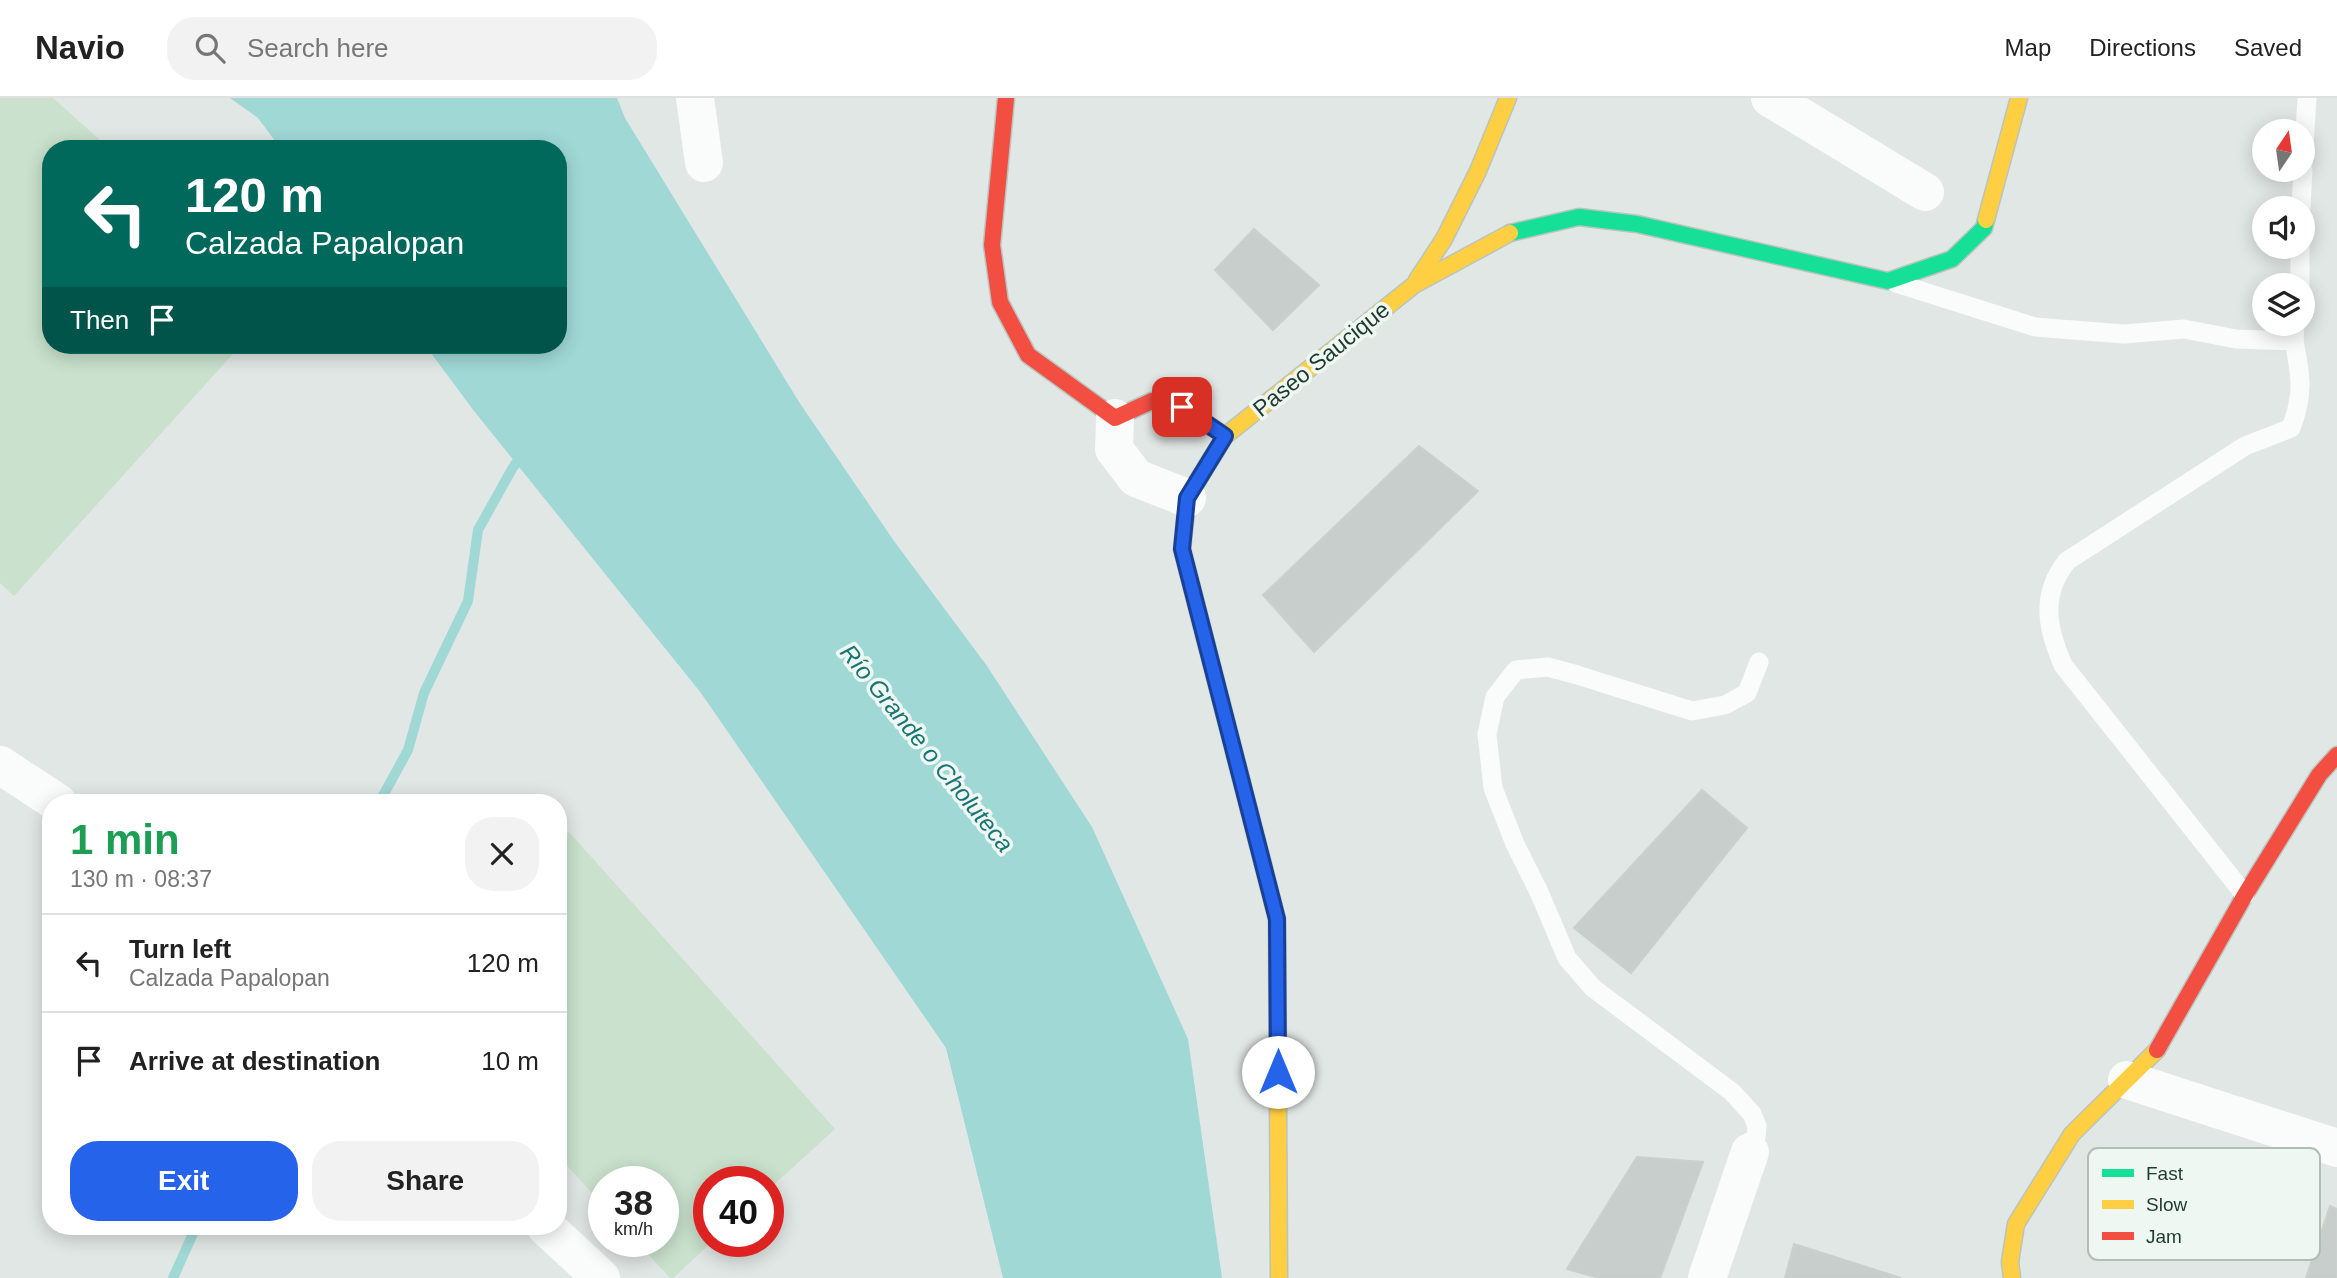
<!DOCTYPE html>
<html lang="en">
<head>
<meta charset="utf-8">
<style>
	body { margin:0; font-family:Helvetica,sans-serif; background:#f2f2f2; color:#222; height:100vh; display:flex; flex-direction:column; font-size:26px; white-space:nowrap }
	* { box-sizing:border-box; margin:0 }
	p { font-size:23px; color:#767676 }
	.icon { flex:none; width:38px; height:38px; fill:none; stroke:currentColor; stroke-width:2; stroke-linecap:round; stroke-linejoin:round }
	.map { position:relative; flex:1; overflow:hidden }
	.details { position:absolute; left:42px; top:696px; width:525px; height:441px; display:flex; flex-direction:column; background:#fff; border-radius:28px; box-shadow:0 4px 18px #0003 }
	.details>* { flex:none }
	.guide { position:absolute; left:42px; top:42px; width:525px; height:214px; border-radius:28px; box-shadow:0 4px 18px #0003; background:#00695c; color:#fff; overflow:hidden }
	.needle { width:46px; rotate:13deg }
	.buttons { position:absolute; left:2252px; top:21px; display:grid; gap:14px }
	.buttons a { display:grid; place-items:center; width:63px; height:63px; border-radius:50%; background:#fff; box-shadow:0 4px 18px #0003; font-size:35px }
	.speed { position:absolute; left:588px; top:1068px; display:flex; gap:14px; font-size:35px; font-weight:700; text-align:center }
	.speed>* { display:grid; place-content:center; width:91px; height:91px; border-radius:50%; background:#fff; box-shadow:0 4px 18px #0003; line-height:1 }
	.speed small { font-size:18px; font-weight:400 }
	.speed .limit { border:10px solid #d22; background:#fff; color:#111 }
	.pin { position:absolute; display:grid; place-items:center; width:60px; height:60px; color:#fff; margin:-30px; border-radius:14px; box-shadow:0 4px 10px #0006 }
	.me { position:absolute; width:77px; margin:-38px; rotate:0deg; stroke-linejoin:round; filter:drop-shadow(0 0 5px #0008) }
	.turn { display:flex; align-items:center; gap:24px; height:147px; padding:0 28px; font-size:32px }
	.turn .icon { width:91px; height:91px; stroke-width:2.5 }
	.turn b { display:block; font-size:49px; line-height:60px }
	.then { display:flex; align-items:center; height:66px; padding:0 28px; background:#0003; gap:14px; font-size:26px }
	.round { display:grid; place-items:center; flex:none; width:74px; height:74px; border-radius:28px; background:#f2f2f2 }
	.head { display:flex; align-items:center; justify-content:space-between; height:119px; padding:0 28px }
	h1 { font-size:42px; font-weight:700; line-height:52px; color:#1e9e55 }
	.button { display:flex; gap:14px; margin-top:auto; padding:14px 28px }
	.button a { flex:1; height:80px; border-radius:28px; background:#2563eb; color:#fff; font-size:28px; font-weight:700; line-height:80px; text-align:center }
	.button a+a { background:#f2f2f2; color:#222 }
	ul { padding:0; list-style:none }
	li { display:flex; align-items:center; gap:21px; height:98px; padding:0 28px; border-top:2px solid #e0e0e0 }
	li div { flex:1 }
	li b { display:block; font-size:26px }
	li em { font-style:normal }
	header { display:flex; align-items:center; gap:42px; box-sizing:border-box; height:98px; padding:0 35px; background:#fff; border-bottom:2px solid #e0e0e0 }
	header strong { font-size:33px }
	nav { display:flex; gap:38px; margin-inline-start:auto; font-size:24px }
	.search { width:490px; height:63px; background:#f2f2f2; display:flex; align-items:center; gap:18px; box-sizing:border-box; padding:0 24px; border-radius:28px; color:#767676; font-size:26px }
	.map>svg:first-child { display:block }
	.green { fill:#c9e1cd }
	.water { fill:#a0d8d6 }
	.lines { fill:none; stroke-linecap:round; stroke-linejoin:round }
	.stream { stroke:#a0d8d6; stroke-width:10 }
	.building { fill:#c8cecb; stroke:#cad0cd; stroke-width:2 }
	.fast-casing { stroke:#bac4bf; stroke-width:19 }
	.slow-casing { stroke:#bac4bf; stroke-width:19 }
	.jam-casing { stroke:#bac4bf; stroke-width:19 }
	.lane { stroke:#fafbfb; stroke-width:19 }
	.street { stroke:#fafbfb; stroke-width:38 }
	.fast { stroke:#16e098; stroke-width:16 }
	.slow { stroke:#ffcf43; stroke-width:16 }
	.jam { stroke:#f24e42; stroke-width:16 }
	.route-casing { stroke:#184099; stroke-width:18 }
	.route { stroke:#2563eb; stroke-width:12 }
	.labels { text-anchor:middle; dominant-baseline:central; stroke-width:7; stroke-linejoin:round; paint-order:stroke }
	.street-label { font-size:23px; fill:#1f3a2e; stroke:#eef7f1 }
	.water-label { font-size:24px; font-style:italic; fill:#197576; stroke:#eef7f1 }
	.key { fill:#eef7f1; stroke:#b0beb6; stroke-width:2 }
	.key-label { font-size:19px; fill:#1f3a2e }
</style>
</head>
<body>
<header>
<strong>Navio</strong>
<div class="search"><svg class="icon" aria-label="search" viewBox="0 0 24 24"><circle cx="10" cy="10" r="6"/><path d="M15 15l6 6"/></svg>Search here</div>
<nav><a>Map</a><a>Directions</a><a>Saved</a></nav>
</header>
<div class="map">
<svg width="2337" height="1180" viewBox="0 0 2337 1180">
	<rect width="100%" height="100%" fill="#e1e7e4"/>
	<g class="green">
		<polygon points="0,0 53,0 110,51 51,51 51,247 241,247 14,498 0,485"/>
		<polygon points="569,734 835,1031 768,1092 768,1083 709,1083 709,1143 713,1143 673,1180 670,1180 636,1143 663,1143 663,1083 604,1083 604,1108 558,1058 558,743"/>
	</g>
	<polygon class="water" points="230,0 617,0 625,20 799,304 894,443 987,568 1092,729 1188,941 1222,1180 1003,1180 946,950 701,595 474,313 425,247 558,247 558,51 281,51 258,20"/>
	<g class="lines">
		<g class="stream">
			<polyline points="379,705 408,652 424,595 468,503 478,432 512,371 523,355"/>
			<polyline points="173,1180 196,1129"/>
		</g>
	</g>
	<g class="building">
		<polygon points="1254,131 1319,187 1273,232 1215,172"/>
		<polygon points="1419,348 1478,393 1314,554 1263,497"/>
		<polygon points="1702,692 1747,730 1631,875 1574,830"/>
		<polygon points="1637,1059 1703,1064 1660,1180 1599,1180 1567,1171"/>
		<polygon points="2330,1108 2337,1111 2337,1180 2306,1180"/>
		<polygon points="1794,1146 1901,1180 1785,1180"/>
	</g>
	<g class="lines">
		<g class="fast-casing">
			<polyline id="fast" points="1510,135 1579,119 1637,126 1888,183 1952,161 1984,130 1986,122"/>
		</g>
		<g class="slow-casing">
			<g id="slow">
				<polyline points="1986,122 2019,0"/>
				<polyline points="1417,182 1444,141 1478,73 1508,0"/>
				<polyline points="1187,404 1187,400 1225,338 1414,187 1510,135"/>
				<polyline points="1249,712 1277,821 1279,1180"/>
				<polyline points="2012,1180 2010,1164 2016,1126 2072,1036 2157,952"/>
			</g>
		</g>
		<g class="jam-casing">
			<g id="jam">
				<polyline points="1006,0 992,147 1000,204 1028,257 1115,320 1152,303 1182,309 1225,338"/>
				<polyline points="1187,404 1182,451 1249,712"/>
				<polyline points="2157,952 2245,797 2319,677 2337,657"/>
			</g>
		</g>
		<g class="lane">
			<polyline points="2303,65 2307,0"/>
			<polyline points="2301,110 2303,72"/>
			<polyline points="1896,185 2035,229 2124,236 2184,231 2236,241 2294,243 2295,226"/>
			<polyline points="2300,187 2300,149"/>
			<path d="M2245,797L2063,567C2047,530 2040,497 2067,463L2245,348L2291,330C2304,296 2301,278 2294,243"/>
			<polyline points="1750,1054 1756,1040 1757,1028 1752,1016 1732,994 1593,890 1567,860 1539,794 1515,746 1493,690 1487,636 1495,599 1516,572 1548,569 1574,576 1692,613 1725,607 1747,595 1759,564"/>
		</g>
		<g class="street">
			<polyline points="695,0 704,65"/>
			<polyline points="1770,0 1925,94"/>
			<polyline points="1115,320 1114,351 1136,380 1187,400"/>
			<polyline points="0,667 58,705"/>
			<polyline points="2127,982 2337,1050"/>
			<polyline points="546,1129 601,1180"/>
			<polyline points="1707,1180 1750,1054"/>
		</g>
		<use href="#fast" class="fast"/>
		<use href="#slow" class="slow"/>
		<use href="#jam" class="jam"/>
	</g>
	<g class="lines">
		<g class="route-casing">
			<polyline id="route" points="1182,309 1225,338 1187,400 1182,451 1277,821 1278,974"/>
		</g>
		<use href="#route" class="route"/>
	</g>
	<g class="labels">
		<g class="street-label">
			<text transform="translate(1321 261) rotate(-39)">Paseo Saucique</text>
		</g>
		<g class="water-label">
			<text transform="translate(927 650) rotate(51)">Río Grande o Choluteca</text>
		</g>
	</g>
	<rect x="2088" y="1050" width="232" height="112" rx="10" class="key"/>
	<rect x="2102" y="1071" width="32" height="8" fill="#16e098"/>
	<rect x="2102" y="1102" width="32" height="9" fill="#ffcf43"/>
	<rect x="2102" y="1134" width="32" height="8" fill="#f24e42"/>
	<g class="key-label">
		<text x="2146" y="1082">Fast</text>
		<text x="2146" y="1113">Slow</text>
		<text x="2146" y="1145">Jam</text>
	</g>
</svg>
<div class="buttons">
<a><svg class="needle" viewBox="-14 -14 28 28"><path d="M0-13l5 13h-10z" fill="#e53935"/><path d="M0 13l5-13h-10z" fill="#767676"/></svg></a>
<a><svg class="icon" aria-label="sound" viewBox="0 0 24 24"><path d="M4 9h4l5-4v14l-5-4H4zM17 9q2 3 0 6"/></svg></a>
<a><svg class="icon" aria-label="layers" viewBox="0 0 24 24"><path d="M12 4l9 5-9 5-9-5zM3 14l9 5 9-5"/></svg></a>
</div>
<div class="speed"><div>38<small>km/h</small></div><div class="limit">40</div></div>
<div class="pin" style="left:1182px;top:309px;background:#d93025"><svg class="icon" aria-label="arrive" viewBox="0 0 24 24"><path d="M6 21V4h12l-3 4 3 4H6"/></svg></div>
<svg class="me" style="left:1278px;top:974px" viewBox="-20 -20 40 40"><circle r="19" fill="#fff"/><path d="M0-13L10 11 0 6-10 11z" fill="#2563eb"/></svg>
<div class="guide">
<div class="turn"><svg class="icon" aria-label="left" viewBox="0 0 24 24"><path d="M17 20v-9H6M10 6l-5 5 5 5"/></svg><div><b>120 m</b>Calzada Papalopan</div></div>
<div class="then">Then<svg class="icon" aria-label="arrive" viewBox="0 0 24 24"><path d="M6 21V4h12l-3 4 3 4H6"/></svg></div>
</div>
<section class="details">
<div class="head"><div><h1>1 min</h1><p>130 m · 08:37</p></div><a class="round"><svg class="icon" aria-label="close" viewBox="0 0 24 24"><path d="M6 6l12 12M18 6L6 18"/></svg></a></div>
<ul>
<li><svg class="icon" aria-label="left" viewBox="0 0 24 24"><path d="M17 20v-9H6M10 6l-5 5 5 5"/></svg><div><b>Turn left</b><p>Calzada Papalopan</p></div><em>120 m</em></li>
<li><svg class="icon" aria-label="arrive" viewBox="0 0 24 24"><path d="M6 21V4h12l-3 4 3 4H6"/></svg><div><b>Arrive at destination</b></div><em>10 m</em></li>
</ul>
<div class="button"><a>Exit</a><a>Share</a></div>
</section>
</div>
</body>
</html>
